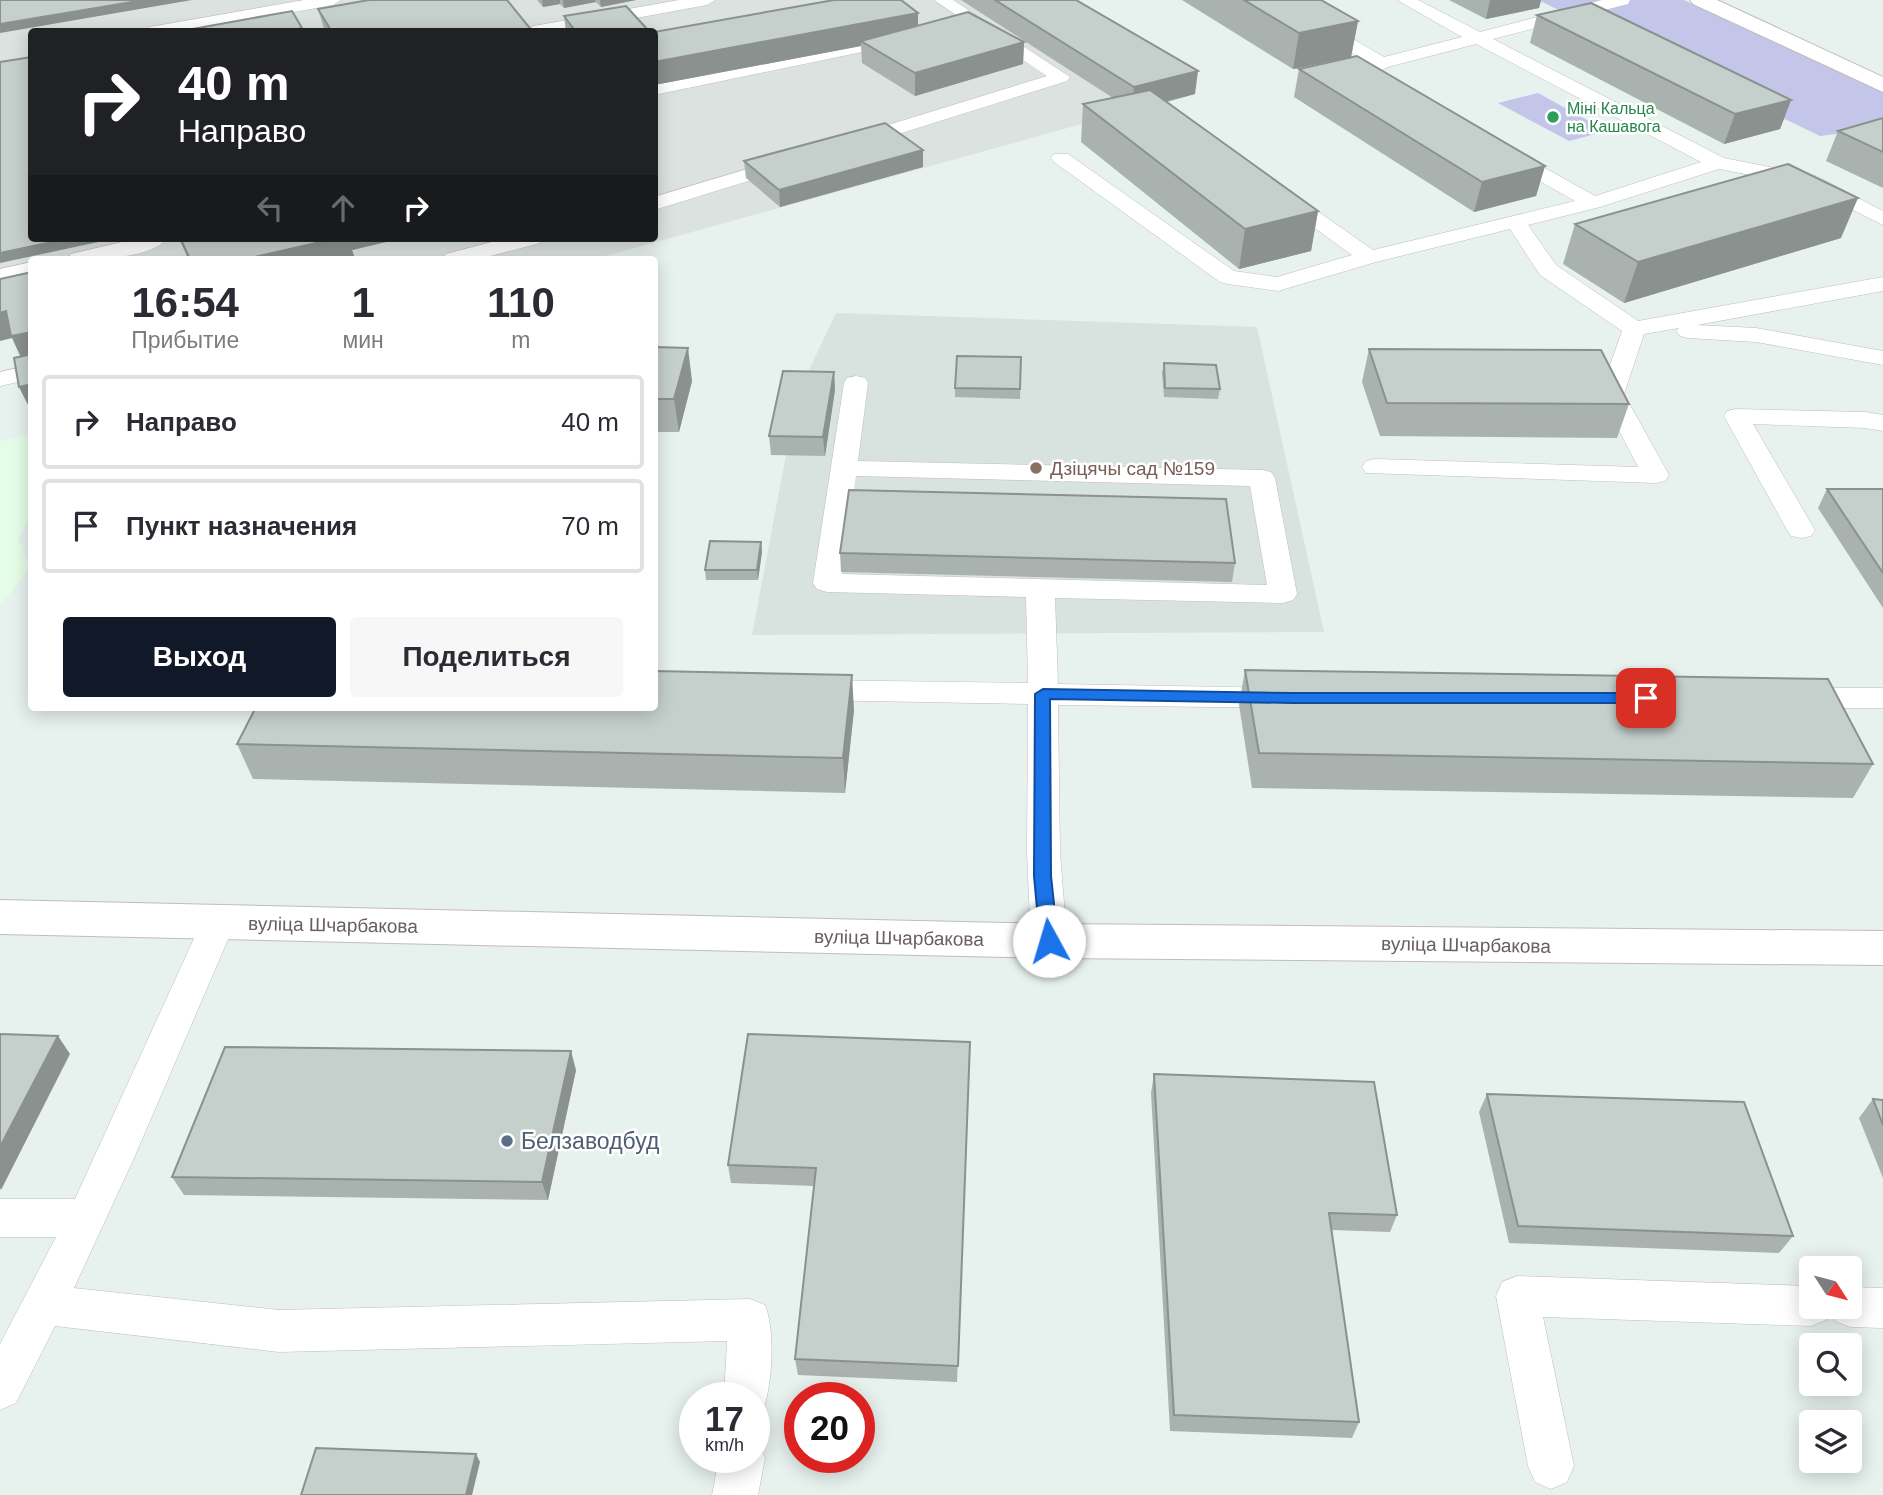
<!DOCTYPE html>
<html lang="ru">
<head>
<meta charset="utf-8">
<style>
	body { margin:0; font-family:Arial,sans-serif; background:#f7f7f7; color:#2b2b33; height:100vh; display:flex; flex-direction:column; font-size:26px; white-space:nowrap }
	* { box-sizing:border-box; margin:0 }
	p { font-size:23px; color:#7c7c81 }
	.icon { flex:none; width:38px; height:38px; fill:none; stroke:currentColor; stroke-width:2; stroke-linecap:round; stroke-linejoin:round }
	.map { position:relative; flex:1; overflow:hidden }
	.side { position:absolute; left:28px; top:256px; width:630px; height:455px; display:flex; flex-direction:column; background:#fff; border-radius:7px; box-shadow:0 4px 18px #0003 }
	.side>* { flex:none }
	.guide { position:absolute; left:28px; top:28px; width:630px; height:214px; border-radius:7px; box-shadow:0 4px 18px #0003; background:#202124; color:#fff; overflow:hidden }
	.needle { width:46px; rotate:126deg }
	.tools { position:absolute; left:1799px; top:1256px; display:grid; gap:14px }
	.tools a { display:grid; place-items:center; width:63px; height:63px; border-radius:7px; background:#fff; box-shadow:0 4px 18px #0003; font-size:35px }
	.speed { position:absolute; left:679px; top:1382px; display:flex; gap:14px; font-size:35px; font-weight:700; text-align:center }
	.speed>* { display:grid; place-content:center; width:91px; height:91px; border-radius:50%; background:#fff; box-shadow:0 4px 18px #0003; line-height:1 }
	.speed small { font-size:18px; font-weight:400 }
	.speed .limit { border:10px solid #d22; background:#fff; color:#111 }
	.pin { position:absolute; display:grid; place-items:center; width:60px; height:60px; color:#fff; margin:-30px; border-radius:14px; box-shadow:0 4px 10px #0006 }
	.me { position:absolute; width:77px; margin:-38px; rotate:354deg; stroke-linejoin:round; filter:drop-shadow(0 0 5px #0008) }
	.turn { display:flex; align-items:center; gap:24px; height:147px; padding:0 35px; font-size:32px }
	.turn .icon { width:91px; height:91px; stroke-width:2.5 }
	.turn b { display:block; font-size:49px; line-height:60px }
	.lanes { display:flex; align-items:center; height:66px; padding:0 35px; background:#0003; justify-content:center; gap:35px; direction:ltr }
	.lanes .off { opacity:.35 }
	.eta { display:flex; justify-content:space-evenly; align-items:center; height:119px; text-align:center }
	.eta b { font-size:42px; font-weight:700; line-height:49px }
	.primary-button { display:flex; gap:14px; margin-top:auto; padding:14px 35px }
	.primary-button a { flex:1; height:80px; border-radius:7px; background:#111827; color:#fff; font-size:28px; font-weight:700; line-height:80px; text-align:center }
	.primary-button a+a { background:#f7f7f7; color:#2b2b33 }
	ul { padding:0; list-style:none }
	li { display:flex; align-items:center; gap:21px; height:94px; margin:0 14px 10px; padding:0 21px; border:4px solid #e1e1e2; border-radius:7px }
	li div { flex:1 }
	li b { display:block; font-size:26px }
	li em { font-style:normal }
	.map>svg:first-child { display:block }
	.industrial { fill:#dbe2e0; fill-rule:evenodd }
	.education { fill:#d8e3e0 }
	.medical { fill:#e4fde6 }
	.green { fill:#c3c5e9 }
	.lines { fill:none; stroke-linecap:round; stroke-linejoin:round }
	.service-casing { stroke:#c3bbbf; stroke-width:1 }
	.minor-casing { stroke:#c3bbbf; stroke-width:2 }
	.secondary-casing { stroke:#c3babe; stroke-width:2 }
	.service { fill:#fff; fill-rule:evenodd }
	.minor { fill:#fff; fill-rule:evenodd }
	.secondary { fill:#fff; fill-rule:evenodd }
	.wall { fill:#a9b2af }
	.shaded-wall { fill:#8a918e }
	.building { fill:#c5cfcb; stroke:#8a918e; stroke-width:2 }
	.route { fill:#1a73e8; stroke:#114b97; stroke-width:2 }
	.leisure-dot { fill:#2e9e5b; stroke:#fff; stroke-width:2.5 }
	.education-dot { fill:#8d6e63; stroke:#fff; stroke-width:2.5 }
	.service-dot { fill:#5c6f8a; stroke:#fff; stroke-width:2.5 }
	.labels { text-anchor:middle; dominant-baseline:central; stroke-width:5; stroke-linejoin:round; paint-order:stroke }
	.far-leisure-label { font-size:16px; fill:#27864d; stroke:#fff; text-anchor:start }
	.education-label { font-size:19px; fill:#785e54; stroke:#fff; text-anchor:start }
	.street-label { font-size:19px; fill:#685e63; stroke:#fff }
	.near-service-label { font-size:23px; fill:#4e5e75; stroke:#fff; text-anchor:start }
</style>
</head>
<body>
<div class="map">
<svg width="1883" height="1495" viewBox="0 0 1883 1495">
	<rect width="100%" height="100%" fill="#e7f1ee"/>
	<path class="industrial" d="M0,0H1039L1132,110L595,259H32L31,414L18,337L0,341ZM32,32H654V238H32Z"/>
	<polygon class="education" points="836,313 1257,327 1324,632 752,635 786,455 771,455 785,389 800,389"/>
	<polygon class="medical" points="31,434 31,517 18,538 29,567 0,607 0,441"/>
	<g class="green">
		<polygon points="1538,0 1684,0 1883,92 1883,137 1868,130 1820,136"/>
		<polygon points="1538,93 1607,131 1569,141 1498,103"/>
	</g>
	<g class="lines">
		<g class="service-casing">
			<g id="service">
				<polygon points="304,0 341,0 333,5 182,32 142,32 150,27"/>
				<polygon points="679,0 715,0 707,5 560,32 525,31 534,26"/>
				<polygon points="934,0 953,0 1070,77 1067,81 860,146 846,146 843,142 846,138 1047,76"/>
				<polygon points="1266,0 1286,0 1384,57 1462,37 1397,0 1418,0 1480,32 1602,0 1630,0 1628,4 1493,39 1724,158 1816,176 1883,211 1883,225 1803,185 1719,169 1600,207 1528,225 1556,265 1638,321 1883,277 1883,291 1697,325 1756,328 1883,351 1883,365 1756,342 1688,338 1680,336 1676,331 1679,328 1644,334 1624,394 1669,475 1665,481 1656,483 1366,473 1362,467 1366,461 1375,459 1638,467 1600,394 1622,331 1540,275 1510,229 1376,262 1278,291 1228,284 1220,282 1054,162 1051,158 1054,154 1068,154 1234,271 1277,277 1352,255 1276,200 1273,196 1276,192 1290,192 1373,250 1575,201 1499,158 1496,154 1499,150 1513,150 1595,196 1701,162 1476,44 1388,67 1378,72 1397,86 1395,90 1381,90 1355,72 1369,63"/>
				<polygon points="904,33 913,38 910,42 654,95 654,84"/>
				<polygon points="787,157 794,159 797,163 794,167 654,210 654,197"/>
				<path d="M139,238H167C151,260 93,259 68,259L71,254Z"/>
				<polygon points="507,238 543,238 540,243 479,259 443,259 446,254"/>
				<polygon points="32,262 32,276 0,283 0,269"/>
				<polygon points="32,365 32,379 0,386 0,372"/>
				<path d="M856,376L865,378L868,383L858,461L1262,470L1271,472L1275,478L1297,594L1293,600L1283,603L1055,598L1058,684L1283,688L1294,691L1298,698L1294,705L1283,708L1058,705L1060,853L1067,941L1061,951L1049,955L1037,951L1031,941L1027,853L1028,704L810,700L799,697L795,690L799,683L810,680L1028,683L1026,597L827,592L817,589L813,583L844,383L847,378ZM856,476L1250,486L1267,585L842,574Z"/>
				<polygon points="1736,409 1865,412 1883,415 1883,431 1865,428 1753,424 1815,530 1811,536 1801,538 1791,536 1787,530 1724,416 1727,411"/>
				<polygon points="1797,688 1883,688 1883,708 1797,708 1786,705 1782,698 1786,691"/>
				<path d="M218,909L230,913L235,923L134,1158L74,1288L279,1310L750,1299L765,1305C776,1331 772,1388 762,1414L754,1417V1398H724L727,1341L279,1352L55,1326L16,1403L0,1410V1344L56,1237H0V1199H75L201,923L206,913Z"/>
				<polygon points="1517,1276 1811,1286 1811,1307 1850,1307 1850,1287 1883,1288 1883,1328 1850,1327 1835,1321 1830,1311 1826,1320 1811,1326 1543,1317 1574,1466 1567,1482 1551,1489 1535,1482 1528,1466 1496,1296 1502,1282"/>
				<polygon points="754,1440 758,1442 765,1458 758,1495 712,1495 719,1458 754,1458"/>
			</g>
		</g>
		<g class="minor-casing">
			<polygon id="minor" points="0,900 1049,924 1883,931 1883,965 1049,958 0,934"/>
		</g>
		<g class="secondary-casing">
			<polygon id="secondary" points="1690,0 1717,0 1883,77 1883,92 1693,4"/>
		</g>
		<use href="#service" class="service"/>
		<use href="#minor" class="minor"/>
		<use href="#secondary" class="secondary"/>
	</g>
	<g class="wall">
		<polygon points="537,0 636,0 601,7 596,2 564,8 560,4 543,7"/>
		<polygon points="961,0 1076,0 1195,94 1167,102 1318,211 1311,251 1239,269 1081,142 1083,104 1113,98"/>
		<polygon points="1182,0 1321,0 1358,21 1351,57 1293,69"/>
		<polygon points="1449,0 1541,0 1539,8 1486,19"/>
		<polygon points="318,9 533,32 325,32"/>
		<polygon points="1537,15 1791,100 1780,129 1724,144 1530,43"/>
		<polygon points="564,16 647,29 647,32 566,32"/>
		<polygon points="918,26 1024,42 1023,64 915,96 862,63 861,46 654,85 654,32"/>
		<polygon points="1299,69 1545,166 1536,196 1474,212 1294,97"/>
		<polygon points="1883,118 1883,188 1826,161 1838,131"/>
		<polygon points="923,150 923,167 780,207 746,178 744,161"/>
		<polygon points="1575,224 1841,238 1624,303 1563,264"/>
		<polygon points="179,238 403,238 352,250 355,259 188,259"/>
		<polygon points="654,347 692,381 679,432 654,432"/>
		<polygon points="1369,349 1629,404 1617,438 1380,436 1362,382"/>
		<polygon points="1021,357 1020,399 955,397 955,388"/>
		<polygon points="1164,363 1220,389 1218,399 1164,397 1162,373"/>
		<polygon points="834,372 835,390 825,456 771,455 769,436"/>
		<polygon points="1827,489 1883,489 1883,608 1818,508"/>
		<polygon points="761,542 762,552 758,580 706,580 705,570"/>
		<polygon points="840,553 1235,563 1232,582 841,572"/>
		<polygon points="1245,670 1873,764 1853,798 1252,788 1239,705"/>
		<polygon points="854,710 845,793 253,779 237,744"/>
		<polygon points="970,1042 957,1382 798,1375 795,1359 814,1186 731,1183 728,1165"/>
		<polygon points="576,1070 548,1200 184,1195 172,1177"/>
		<polygon points="1154,1074 1397,1215 1390,1232 1332,1230 1359,1422 1352,1438 1170,1431 1151,1093"/>
		<polygon points="1487,1094 1793,1236 1779,1253 1509,1243 1479,1112"/>
		<polygon points="1873,1099 1883,1100 1883,1178 1859,1118"/>
	</g>
	<g class="shaded-wall">
		<polygon points="144,0 192,0 0,33 0,24"/>
		<polygon points="542,0 560,0 560,4 543,7"/>
		<polygon points="563,0 595,0 596,2 564,8"/>
		<polygon points="600,0 636,0 601,7"/>
		<polygon points="1490,0 1541,0 1539,8 1486,19"/>
		<polygon points="918,13 918,35 861,41 861,46 654,85 654,62"/>
		<polygon points="1358,21 1351,57 1293,69 1299,33"/>
		<polygon points="302,28 303,32 283,32"/>
		<polygon points="1024,42 1023,64 915,96 915,73"/>
		<polygon points="1198,71 1195,94 1132,110 1134,87"/>
		<polygon points="1791,100 1780,129 1724,144 1735,114"/>
		<polygon points="923,150 923,167 780,207 779,190"/>
		<polygon points="1545,166 1536,196 1474,212 1482,182"/>
		<polygon points="1858,198 1841,238 1624,303 1638,262"/>
		<polygon points="1318,211 1311,251 1239,269 1245,229"/>
		<polygon points="71,238 117,238 0,263 0,253"/>
		<polygon points="338,238 403,238 352,250 355,259 246,259"/>
		<polygon points="6,311 32,332 32,360 23,362 12,338 0,341 0,313"/>
		<polygon points="688,348 692,381 679,432 674,399"/>
		<polygon points="834,372 835,390 825,456 823,437"/>
		<polygon points="32,384 32,413 19,387"/>
		<polygon points="761,542 762,552 758,580 757,570"/>
		<polygon points="852,675 854,710 845,793 843,758"/>
		<polygon points="58,1036 70,1054 1,1190 0,1188 0,1147"/>
		<polygon points="571,1051 576,1070 548,1200 542,1182"/>
		<polygon points="476,1454 480,1462 472,1495 466,1495"/>
	</g>
	<g class="building">
		<polygon points="0,0 144,0 0,24"/>
		<polygon points="369,0 507,0 533,32 332,32 318,9"/>
		<polygon points="834,0 901,0 918,13 654,62 654,32"/>
		<polygon points="995,0 1076,0 1198,71 1134,87"/>
		<polygon points="1244,0 1321,0 1358,21 1299,33"/>
		<polygon points="1591,3 1791,100 1735,114 1537,15"/>
		<polygon points="626,6 647,29 633,32 576,32 564,16"/>
		<polygon points="292,11 302,28 283,32 176,32"/>
		<polygon points="968,12 1024,42 915,73 861,41"/>
		<polygon points="1357,56 1545,166 1482,182 1299,69"/>
		<polygon points="32,57 32,238 71,238 0,253 0,62"/>
		<polygon points="1150,90 1318,211 1245,229 1083,104"/>
		<polygon points="1883,118 1883,152 1838,131"/>
		<polygon points="885,123 923,150 779,190 744,161"/>
		<polygon points="1788,164 1858,198 1638,262 1575,224"/>
		<polygon points="180,238 338,238 246,259 190,259"/>
		<polygon points="32,272 32,332 11,336 6,311 0,313 0,279"/>
		<polygon points="654,347 688,348 674,399 654,399"/>
		<polygon points="1369,349 1601,350 1629,404 1387,403"/>
		<polygon points="32,354 32,384 19,387 14,358"/>
		<polygon points="957,356 1021,357 1020,389 955,388"/>
		<polygon points="1164,363 1216,365 1220,389 1165,388"/>
		<polygon points="783,371 834,372 823,437 769,436"/>
		<polygon points="1827,489 1883,489 1883,573"/>
		<polygon points="849,490 1226,499 1235,563 840,553"/>
		<polygon points="710,541 761,542 757,570 705,570"/>
		<polygon points="1245,670 1828,679 1873,764 1259,753"/>
		<polygon points="654,671 852,675 843,758 237,744 256,707 654,707"/>
		<polygon points="0,1034 58,1036 0,1147"/>
		<polygon points="748,1034 970,1042 958,1366 795,1359 816,1168 728,1165"/>
		<polygon points="225,1047 571,1051 542,1182 172,1177"/>
		<polygon points="1154,1074 1374,1082 1397,1215 1329,1213 1359,1422 1174,1415"/>
		<polygon points="1487,1094 1744,1102 1793,1236 1518,1226"/>
		<polygon points="1873,1099 1883,1100 1883,1125"/>
		<polygon points="316,1448 476,1454 466,1495 301,1495"/>
	</g>
	<polygon class="route" points="1043,689 1293,693 1646,693 1654,698 1646,703 1293,703 1050,699 1051,876 1058,941 1055,946 1043,946 1040,941 1034,876 1035,694"/>
	<circle class="leisure-dot" cx="1553" cy="117" r="7"/>
	<circle class="education-dot" cx="1036" cy="468" r="7"/>
	<circle class="service-dot" cx="507" cy="1141" r="7"/>
	<g class="labels">
		<g class="far-leisure-label">
			<text x="1567" y="108">Міні Кальца<tspan x="1567" dy="18">на Кашавога</tspan></text>
		</g>
		<g class="education-label">
			<text x="1050" y="468">Дзіцячы сад №159</text>
		</g>
		<g class="street-label">
			<text transform="translate(333 925) rotate(1)">вуліца Шчарбакова</text>
			<text transform="translate(899 938) rotate(1)">вуліца Шчарбакова</text>
			<text transform="translate(1466 945) rotate(1)">вуліца Шчарбакова</text>
		</g>
		<g class="near-service-label">
			<text x="521" y="1141">Белзаводбуд</text>
		</g>
	</g>
</svg>
<div class="tools">
<a><svg class="needle" viewBox="-14 -14 28 28"><path d="M0-13l5 13h-10z" fill="#e53935"/><path d="M0 13l5-13h-10z" fill="#7c7c81"/></svg></a>
<a><svg class="icon" aria-label="search" viewBox="0 0 24 24"><circle cx="10" cy="10" r="6"/><path d="M15 15l6 6"/></svg></a>
<a><svg class="icon" aria-label="layers" viewBox="0 0 24 24"><path d="M12 4l9 5-9 5-9-5zM3 14l9 5 9-5"/></svg></a>
</div>
<div class="speed"><div>17<small>km/h</small></div><div class="limit">20</div></div>
<div class="pin" style="left:1646px;top:698px;background:#d93025"><svg class="icon" aria-label="arrive" viewBox="0 0 24 24"><path d="M6 21V4h12l-3 4 3 4H6"/></svg></div>
<svg class="me" style="left:1049px;top:941px" viewBox="-20 -20 40 40"><circle r="19" fill="#fff"/><path d="M0-13L10 11 0 6-10 11z" fill="#1a73e8"/></svg>
<div class="guide">
<div class="turn"><svg class="icon" aria-label="right" viewBox="0 0 24 24"><path d="M7 20v-9h11M14 6l5 5-5 5"/></svg><div><b>40 m</b>Направо</div></div>
<div class="lanes"><svg class="icon off" aria-label="left" viewBox="0 0 24 24"><path d="M17 20v-9H6M10 6l-5 5 5 5"/></svg><svg class="icon off" aria-label="ahead" viewBox="0 0 24 24"><path d="M12 20V5M6 11l6-6 6 6"/></svg><svg class="icon" aria-label="right" viewBox="0 0 24 24"><path d="M7 20v-9h11M14 6l5 5-5 5"/></svg></div>
</div>
<section class="side">
<div class="eta">
<div><b>16:54</b><p>Прибытие</p></div>
<div><b>1</b><p>мин</p></div>
<div><b>110</b><p>m</p></div>
</div>
<ul>
<li><svg class="icon" aria-label="right" viewBox="0 0 24 24"><path d="M7 20v-9h11M14 6l5 5-5 5"/></svg><div><b>Направо</b></div><em>40 m</em></li>
<li><svg class="icon" aria-label="arrive" viewBox="0 0 24 24"><path d="M6 21V4h12l-3 4 3 4H6"/></svg><div><b>Пункт назначения</b></div><em>70 m</em></li>
</ul>
<div class="primary-button"><a>Выход</a><a>Поделиться</a></div>
</section>
</div>
</body>
</html>
